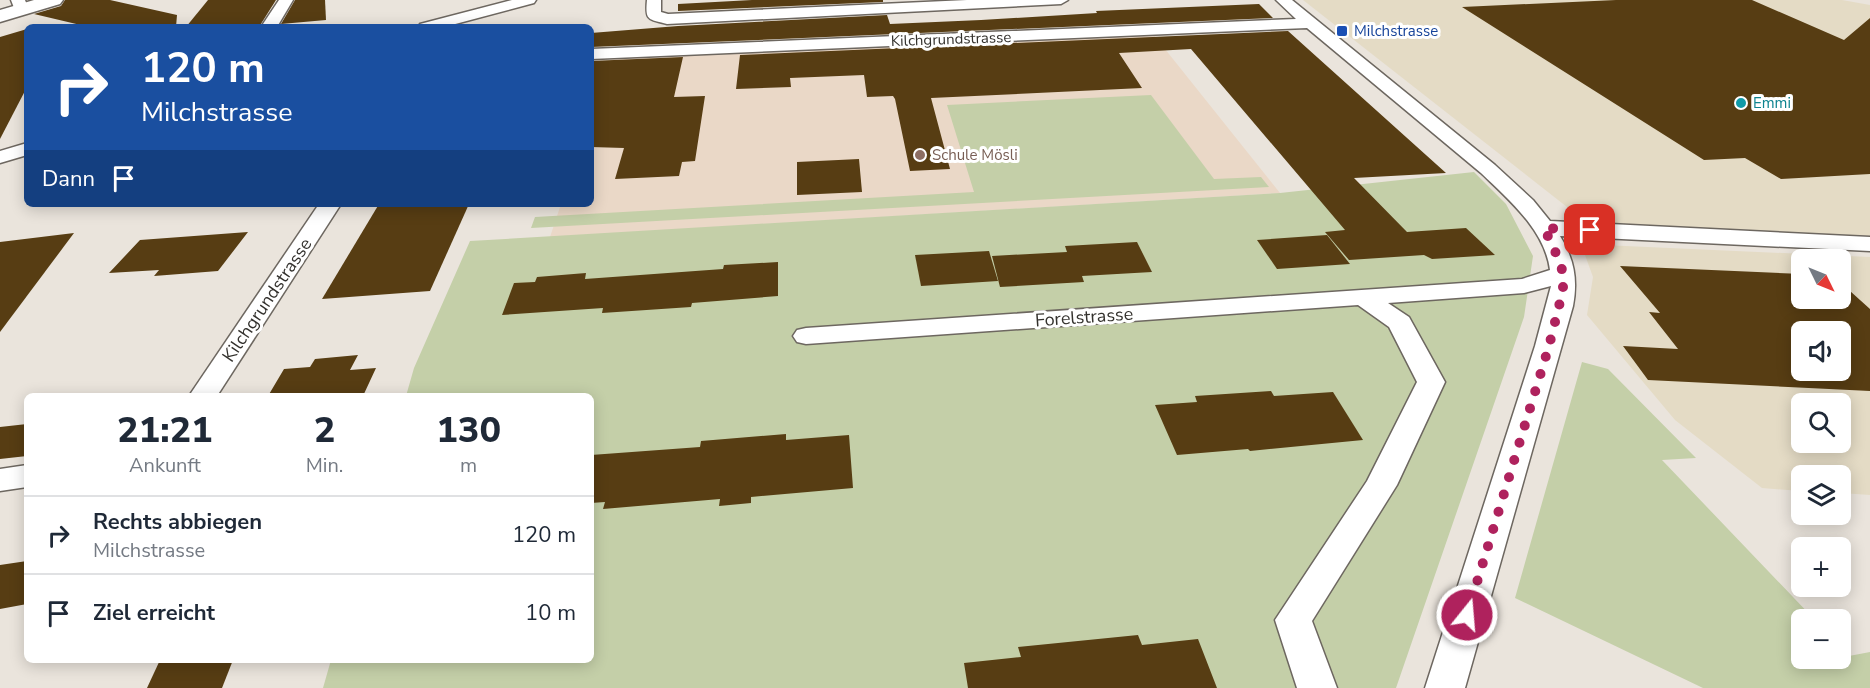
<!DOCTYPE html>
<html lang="de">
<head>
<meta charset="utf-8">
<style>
	body { margin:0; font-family:"Nunito Sans",sans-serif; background:#f6f6f7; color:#1f2937; height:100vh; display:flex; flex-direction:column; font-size:22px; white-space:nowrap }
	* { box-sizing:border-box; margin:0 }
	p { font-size:20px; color:#747a83 }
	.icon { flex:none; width:33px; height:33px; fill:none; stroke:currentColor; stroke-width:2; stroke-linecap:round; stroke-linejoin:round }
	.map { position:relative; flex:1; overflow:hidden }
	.side { position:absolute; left:24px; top:393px; width:570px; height:270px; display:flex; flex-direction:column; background:#fff; border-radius:9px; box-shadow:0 3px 15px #0003 }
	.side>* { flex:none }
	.banner { position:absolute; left:24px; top:24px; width:570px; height:183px; border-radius:9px; box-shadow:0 3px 15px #0003; background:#1a4fa0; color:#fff; overflow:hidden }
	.needle { width:39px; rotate:133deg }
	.controls { position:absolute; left:1791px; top:249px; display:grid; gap:12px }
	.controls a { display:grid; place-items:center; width:60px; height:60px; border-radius:9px; background:#fff; box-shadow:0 3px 15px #0003; font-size:30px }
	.pin { position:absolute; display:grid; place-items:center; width:51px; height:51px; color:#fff; margin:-26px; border-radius:12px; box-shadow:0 3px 9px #0006 }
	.me { position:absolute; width:66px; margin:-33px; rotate:17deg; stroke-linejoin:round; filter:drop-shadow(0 0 4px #0008) }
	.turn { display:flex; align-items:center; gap:21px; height:126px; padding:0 18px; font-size:27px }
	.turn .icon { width:78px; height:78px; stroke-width:2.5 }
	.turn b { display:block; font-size:42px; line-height:51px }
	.then { display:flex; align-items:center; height:57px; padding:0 18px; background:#0003; gap:12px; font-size:22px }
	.eta { display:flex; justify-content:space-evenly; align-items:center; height:102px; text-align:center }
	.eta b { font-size:36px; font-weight:800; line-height:42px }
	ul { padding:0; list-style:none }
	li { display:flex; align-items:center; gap:18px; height:78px; padding:0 18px; border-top:2px solid #e0e1e3 }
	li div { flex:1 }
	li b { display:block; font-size:22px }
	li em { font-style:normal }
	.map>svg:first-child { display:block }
	.industrial { fill:#e4dbc5; fill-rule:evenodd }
	.education { fill:#ead8c7 }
	.green { fill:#c4cfa8 }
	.building { fill:#573d13; fill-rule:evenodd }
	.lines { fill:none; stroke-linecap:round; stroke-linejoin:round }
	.street-casing { stroke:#6d6760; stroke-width:3 }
	.secondary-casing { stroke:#6d6760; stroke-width:3 }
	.street { fill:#fff; fill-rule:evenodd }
	.secondary { fill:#fff; fill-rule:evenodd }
	.route { stroke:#af225d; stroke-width:10; stroke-dasharray:0 18 }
	.transit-dot { fill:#1a4fb4; stroke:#fff; stroke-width:2 }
	.culture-dot { fill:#0f9aa8; stroke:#fff; stroke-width:2 }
	.education-dot { fill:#8d6e63; stroke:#fff; stroke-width:2 }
	.labels { text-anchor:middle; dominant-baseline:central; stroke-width:6; stroke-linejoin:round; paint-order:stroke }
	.far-transit-label { font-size:15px; fill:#164399; stroke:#fff; text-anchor:start }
	.far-street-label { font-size:15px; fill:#33312d; stroke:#fff }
	.far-culture-label { font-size:15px; fill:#0d838f; stroke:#fff; text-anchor:start }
	.far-education-label { font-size:15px; fill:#785e54; stroke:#fff; text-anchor:start }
	.street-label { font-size:18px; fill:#33312d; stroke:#fff }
</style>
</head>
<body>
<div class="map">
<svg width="1870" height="688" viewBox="0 0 1870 688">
	<rect width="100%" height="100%" fill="#eae4dc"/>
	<g class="industrial">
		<polygon points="1303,0 1842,0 1870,5 1870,236 1618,225 1567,207"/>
		<path d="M1581,244L1870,257V495L1841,493L1840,476H1802L1801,491L1762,488L1675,420L1587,315L1593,277ZM1802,260H1840V298H1802ZM1802,332H1840V370H1802ZM1802,404H1840V442H1802Z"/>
	</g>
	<polygon class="education" points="1153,34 1280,193 550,237 561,204 591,204 591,116 611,58"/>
	<g class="green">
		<polygon points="1151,95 1214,179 1261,177 1269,187 531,228 535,217 974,192 947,105"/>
		<polygon points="1474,172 1506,204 1533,256 1524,317 1396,688 323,688 331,660 591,660 591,396 406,396 414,368 470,241 1280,193"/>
		<polygon points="1582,362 1608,369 1696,458 1662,460 1814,619 1802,620 1802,658 1840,658 1841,647 1849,656 1870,652 1870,688 1703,688 1515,598"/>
	</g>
	<g class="building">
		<polygon points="65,0 110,0 177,15 176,27 89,27 34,14 61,6"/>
		<polygon points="208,0 276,0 259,27 186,27"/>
		<polygon points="295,0 325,0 326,20 281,24"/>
		<polygon points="752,0 883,0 883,2 678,11 678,4"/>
		<polygon points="1616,0 1752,0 1844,40 1870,18 1870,174 1781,179 1745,158 1704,160 1462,7"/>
		<polygon points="1259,4 1273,18 591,47 591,33 678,26 887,15 890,24 981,20 1097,13 1096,11"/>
		<polygon points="27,29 27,87 0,139 0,37"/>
		<polygon points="1288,31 1446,173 1354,178 1407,232 1466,228 1495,255 1432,259 1424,255 1349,260 1325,232 1345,230 1191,49 1119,53 1142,88 931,98 950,169 910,171 895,99 893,96 867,97 864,75 790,78 791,87 736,89 740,55"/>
		<polygon points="683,57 674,97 705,96 695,161 682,162 679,176 615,179 624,148 591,147 591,61"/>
		<polygon points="859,159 862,192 797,195 797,162"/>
		<polygon points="379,204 469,204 430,291 322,299"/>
		<polygon points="248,232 218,271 154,276 159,270 109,273 140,240"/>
		<polygon points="74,233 0,332 0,242"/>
		<polygon points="1327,235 1350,264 1277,269 1257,240"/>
		<polygon points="1137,242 1152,272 1082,276 1084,282 1000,287 992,256 1067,252 1065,246"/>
		<polygon points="989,251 998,281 921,286 915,255"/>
		<polygon points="778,262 778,296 692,303 691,307 602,313 603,308 502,315 514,283 535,282 537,277 586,273 585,279 723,269 724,265"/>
		<path d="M1620,266L1802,274V298H1840V282L1870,309V391L1648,380L1623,346L1678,349L1649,312L1660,313ZM1802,332H1840V370H1802Z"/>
		<polygon points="358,355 350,370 376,368 363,396 268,396 284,369 310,367 315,359"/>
		<polygon points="1271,391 1274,396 1333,392 1363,440 1250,451 1248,449 1177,455 1155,405 1197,402 1195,396"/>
		<polygon points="27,424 27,456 0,459 0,427"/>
		<polygon points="786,434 786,440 849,435 853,488 751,497 751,503 719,506 720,499 603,509 605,502 591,503 591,455 700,447 701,441"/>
		<polygon points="27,561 27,604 0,609 0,565"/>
		<polygon points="1138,635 1142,645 1198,639 1217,688 968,688 964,663 1021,657 1018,647"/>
		<polygon points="160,660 233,660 222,688 147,688"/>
	</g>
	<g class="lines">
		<g class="street-casing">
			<g id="street">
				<polygon points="11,0 25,0 29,10 21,15 16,13"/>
				<polygon points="279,0 293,0 277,27 261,27"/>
				<polygon points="512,0 536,0 534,3 444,27 418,27 420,24"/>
				<path d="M647,0H661V12L668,14L967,0H1068L1061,4L667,24C648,19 645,21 647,0Z"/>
				<path d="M1276,0H1292L1495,165L1533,200L1550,221L1870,237V251L1560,236C1574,259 1578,279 1573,306L1465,688H1425L1535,346L1551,286L1524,293L1388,303L1409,317L1445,382L1397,485L1312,621L1337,688H1297L1275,620L1367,481L1417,382L1389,327L1358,305L806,344L797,342L793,336L797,330L806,328L1522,279L1550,270C1545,230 1508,199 1481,173L1307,28L591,59V49L1296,19Z"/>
				<polygon points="27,143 27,155 0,163 0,151"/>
				<polygon points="319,204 341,204 217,396 189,396"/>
				<polygon points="27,465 27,487 0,491 0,469"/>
			</g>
		</g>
		<g class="secondary-casing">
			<polygon id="secondary" points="34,0 63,0 60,4 0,22 0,10"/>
		</g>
		<use href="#street" class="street"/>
		<use href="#secondary" class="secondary"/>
	</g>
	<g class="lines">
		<polyline class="route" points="1467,615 1549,346 1563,290 1563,274 1560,262 1544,228 1590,230"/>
	</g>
	<rect class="transit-dot" x="1336" y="25" width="12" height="12" rx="3"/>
	<circle class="culture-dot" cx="1741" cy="103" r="6"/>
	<circle class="education-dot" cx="920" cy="155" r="6"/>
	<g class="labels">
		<g class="far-transit-label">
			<text x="1354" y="31">Milchstrasse</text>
		</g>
		<g class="far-street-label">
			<text transform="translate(951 39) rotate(-2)">Kilchgrundstrasse</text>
		</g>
		<g class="far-culture-label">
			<text x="1753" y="103">Emmi</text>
		</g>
		<g class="far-education-label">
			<text x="932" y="155">Schule Mösli</text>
		</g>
		<g class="street-label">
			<text transform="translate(267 300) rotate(-56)">Kilchgrundstrasse</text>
			<text transform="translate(1084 317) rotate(-4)">Forelstrasse</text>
		</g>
	</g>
</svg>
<div class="controls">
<a><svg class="needle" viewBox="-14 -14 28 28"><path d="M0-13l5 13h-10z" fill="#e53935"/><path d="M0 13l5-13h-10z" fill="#747a83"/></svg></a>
<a><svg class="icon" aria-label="sound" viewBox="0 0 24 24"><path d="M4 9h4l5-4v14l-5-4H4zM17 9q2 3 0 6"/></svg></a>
<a><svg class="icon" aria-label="search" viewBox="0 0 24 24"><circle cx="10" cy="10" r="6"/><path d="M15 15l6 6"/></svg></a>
<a><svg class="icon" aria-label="layers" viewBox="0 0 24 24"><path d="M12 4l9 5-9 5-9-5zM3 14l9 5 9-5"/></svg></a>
<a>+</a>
<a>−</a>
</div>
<div class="pin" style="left:1590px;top:230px;background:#d93025"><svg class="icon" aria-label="arrive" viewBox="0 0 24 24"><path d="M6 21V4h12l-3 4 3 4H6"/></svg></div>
<svg class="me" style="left:1467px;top:615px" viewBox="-20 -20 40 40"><circle r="17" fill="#af225d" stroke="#fff" stroke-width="3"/><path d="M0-11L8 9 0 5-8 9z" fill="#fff"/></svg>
<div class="banner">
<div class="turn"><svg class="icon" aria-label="right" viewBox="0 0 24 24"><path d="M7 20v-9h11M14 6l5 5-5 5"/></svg><div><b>120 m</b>Milchstrasse</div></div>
<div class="then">Dann<svg class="icon" aria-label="arrive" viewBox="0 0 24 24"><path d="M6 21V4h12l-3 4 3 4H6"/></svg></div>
</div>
<section class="side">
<div class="eta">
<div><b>21:21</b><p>Ankunft</p></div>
<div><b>2</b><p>Min.</p></div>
<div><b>130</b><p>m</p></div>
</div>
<ul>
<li><svg class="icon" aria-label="right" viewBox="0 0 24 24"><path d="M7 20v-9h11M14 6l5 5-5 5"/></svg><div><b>Rechts abbiegen</b><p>Milchstrasse</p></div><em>120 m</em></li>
<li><svg class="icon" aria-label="arrive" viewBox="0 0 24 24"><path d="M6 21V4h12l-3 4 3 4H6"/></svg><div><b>Ziel erreicht</b></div><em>10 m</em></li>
</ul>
</section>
</div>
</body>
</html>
